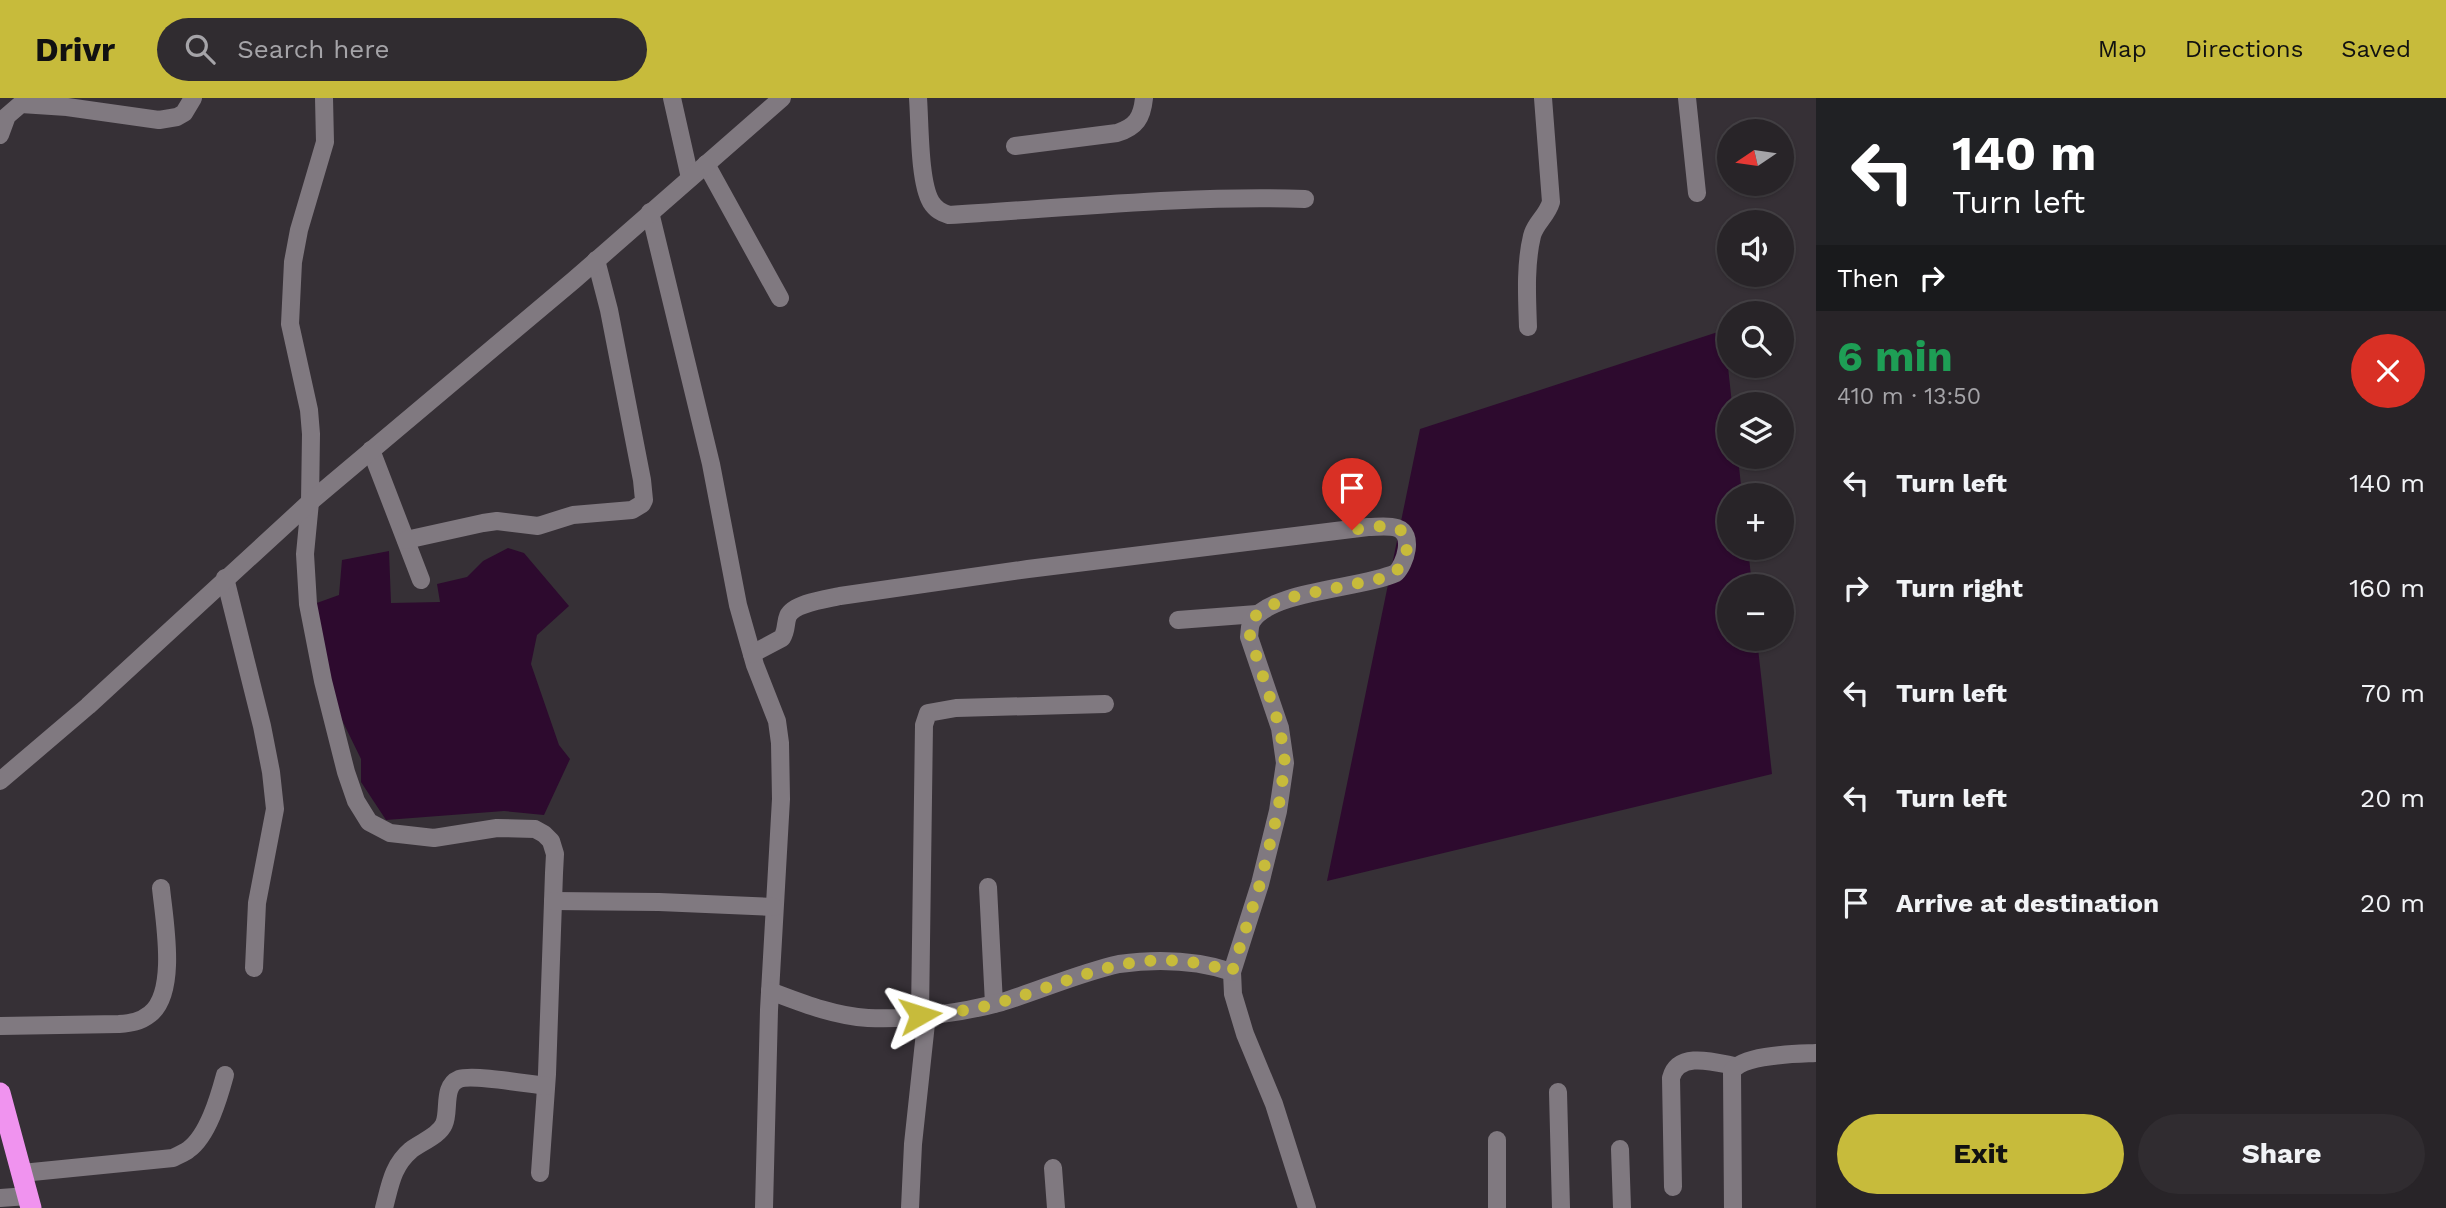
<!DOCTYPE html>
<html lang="en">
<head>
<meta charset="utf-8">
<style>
	body { margin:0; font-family:"Work Sans",sans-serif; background:#302c30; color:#f1f3f6; height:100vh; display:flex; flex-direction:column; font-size:26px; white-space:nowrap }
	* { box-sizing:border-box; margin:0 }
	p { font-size:23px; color:#a5a4a8 }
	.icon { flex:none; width:38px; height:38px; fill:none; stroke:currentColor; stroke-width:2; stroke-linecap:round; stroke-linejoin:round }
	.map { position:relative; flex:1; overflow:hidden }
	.side { display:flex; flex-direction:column; background:#282428; width:630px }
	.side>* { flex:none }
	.hud { background:#202124; color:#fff; overflow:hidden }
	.needle { width:46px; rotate:257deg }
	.fabs { position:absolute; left:1717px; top:21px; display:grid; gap:14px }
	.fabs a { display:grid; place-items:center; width:77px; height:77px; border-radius:50%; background:#282428; box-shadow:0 2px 5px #0004,0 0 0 2px #444145; font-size:35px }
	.pin { position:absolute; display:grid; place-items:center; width:60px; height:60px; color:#fff; margin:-72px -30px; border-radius:50% 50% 50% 0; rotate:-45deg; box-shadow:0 0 7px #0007 }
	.pin .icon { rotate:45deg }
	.me { position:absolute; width:77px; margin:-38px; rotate:84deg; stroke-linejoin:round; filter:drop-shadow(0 0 5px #0008) }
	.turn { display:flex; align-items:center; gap:24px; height:147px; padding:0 21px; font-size:32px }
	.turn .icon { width:91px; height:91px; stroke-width:2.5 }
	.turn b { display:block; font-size:49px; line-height:60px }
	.then { display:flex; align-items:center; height:66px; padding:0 21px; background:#0003; gap:14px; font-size:26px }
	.round { display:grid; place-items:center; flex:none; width:74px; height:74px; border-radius:37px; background:#302c30 }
	.overview { display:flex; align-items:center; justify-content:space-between; height:119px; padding:0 21px }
	h1 { font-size:42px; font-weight:700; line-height:52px; color:#1e9e55 }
	.action { display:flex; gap:14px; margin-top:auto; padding:14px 21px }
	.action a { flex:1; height:80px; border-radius:42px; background:#c7bb3b; color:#111; font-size:28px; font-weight:700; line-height:80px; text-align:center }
	.action a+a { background:#302c30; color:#f1f3f6 }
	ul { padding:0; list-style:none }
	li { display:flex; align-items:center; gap:21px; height:105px; padding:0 21px }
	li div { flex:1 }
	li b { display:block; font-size:26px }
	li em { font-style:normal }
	header { display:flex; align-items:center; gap:42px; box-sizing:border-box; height:98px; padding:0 35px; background:#c7bb3b; color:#111 }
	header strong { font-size:33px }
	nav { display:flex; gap:38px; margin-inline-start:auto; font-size:24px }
	.search { width:490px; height:63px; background:#302c30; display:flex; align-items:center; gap:18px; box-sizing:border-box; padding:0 24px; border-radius:38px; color:#a5a4a8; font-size:26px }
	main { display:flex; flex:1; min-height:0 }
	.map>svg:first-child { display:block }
	.water { fill:#2d0a2e }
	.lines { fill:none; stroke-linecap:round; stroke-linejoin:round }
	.minor { stroke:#807980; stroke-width:18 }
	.highway { stroke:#f093ef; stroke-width:21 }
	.route { stroke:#c7bb3b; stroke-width:12; stroke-dasharray:0 21.6 }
</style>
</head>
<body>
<header>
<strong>Drivr</strong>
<div class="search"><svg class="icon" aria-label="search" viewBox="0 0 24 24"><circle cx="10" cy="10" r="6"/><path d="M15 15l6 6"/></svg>Search here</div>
<nav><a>Map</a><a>Directions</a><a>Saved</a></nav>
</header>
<main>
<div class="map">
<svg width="1816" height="1110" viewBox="0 0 1816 1110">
	<rect width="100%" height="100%" fill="#363036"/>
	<g class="water">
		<polygon points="1724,232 1732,306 1729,306 1729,359 1738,359 1742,397 1729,397 1729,450 1748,450 1752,488 1729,488 1729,541 1757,541 1772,676 1327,783 1420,331"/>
		<polygon points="508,450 524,455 569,508 537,537 531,566 559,647 570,661 544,717 504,713 386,722 361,684 361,661 340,618 314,506 339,497 342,462 389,453 391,505 440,504 437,486 467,479 483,463"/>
	</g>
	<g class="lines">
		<g class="minor">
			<polyline points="324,0 325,44 299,132 293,164 290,226 309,312 311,336 310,404 305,456 308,506 323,583 346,674 356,703 369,724 390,735 434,740 497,730 535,731 544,736 551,743 555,756 554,775 547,976 540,1075"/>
			<polyline points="672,0 690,80"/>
			<path d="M918,0C920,26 919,84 931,104C936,112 941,114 949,117C1067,110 1186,97 1305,101"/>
			<polyline points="1687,0 1697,95"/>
			<polyline points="0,37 7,18 21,6 67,9 159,22 177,19 184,15 193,0"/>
			<path d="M1015,48L1117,35C1136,29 1142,20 1144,0"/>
			<polyline points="706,66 780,200"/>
			<polyline points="650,114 711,366 738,507 755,567 777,623 780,645 781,701 769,912 764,1110"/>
			<path d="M1528,229C1527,200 1525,167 1532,138C1535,125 1547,118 1551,104L1543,0"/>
			<polyline points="371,352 421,482"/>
			<polyline points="406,442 483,425 497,423 538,428 573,417 632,412 642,406 644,402 642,382 609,212 596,162"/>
			<polyline points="225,480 262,628 271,674 275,711 257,805 254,870"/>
			<polyline points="1178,522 1257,516"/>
			<path d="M752,556L782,540C787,532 785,525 788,518C794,505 827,501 840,498L1028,471L1368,429C1377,429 1388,427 1397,430C1415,436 1405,466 1396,475C1361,491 1272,492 1252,523C1249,528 1250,533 1249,539L1280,630L1285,665L1278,713L1260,786L1232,874L1233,896L1245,936L1274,1006L1307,1110"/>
			<polyline points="0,683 88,608 310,404 574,182 782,0"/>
			<polyline points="988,789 994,906"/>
			<polyline points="553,803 659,804 774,809"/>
			<path d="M770,893C802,905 834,918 868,920C910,922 962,915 1002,904C1041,892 1079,875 1119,866C1156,861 1196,862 1232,874"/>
			<polyline points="920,917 924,627 928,615 956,610 1105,606"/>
			<path d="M0,928L119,926C131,925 140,924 150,916C178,894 164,821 161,790"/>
			<polyline points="1558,994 1561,1110"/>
			<polyline points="1497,1042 1497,1110"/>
			<polyline points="1620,1051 1622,1110"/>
			<polyline points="1053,1070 1056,1110"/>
			<path d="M22,1075L173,1060C178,1057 184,1055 188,1052C208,1038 219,999 225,977"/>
			<path d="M1673,1089L1671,980C1678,953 1714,964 1735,968"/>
			<polyline points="0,1100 28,1098"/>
			<path d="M384,1110C390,1088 392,1068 411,1052C421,1044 439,1038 444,1026C450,1013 442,988 459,981C473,976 528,986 546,988"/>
			<polyline points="910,1110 913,1046 927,916"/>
			<path d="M1733,1110L1732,973C1744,956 1796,956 1816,955"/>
		</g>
		<polyline class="highway" points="0,995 31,1110"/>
	</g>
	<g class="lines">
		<path class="route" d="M920,917C944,915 969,913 994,906C1079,883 1138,842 1232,874L1260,786L1278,713L1285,665L1280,630L1250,539V526L1257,516L1272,507L1292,499L1388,479C1406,471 1416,436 1396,430C1383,426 1365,430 1352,432"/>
	</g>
</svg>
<div class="fabs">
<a><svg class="needle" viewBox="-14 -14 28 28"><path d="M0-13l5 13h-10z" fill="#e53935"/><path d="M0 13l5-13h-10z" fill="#a5a4a8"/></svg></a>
<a><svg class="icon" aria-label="sound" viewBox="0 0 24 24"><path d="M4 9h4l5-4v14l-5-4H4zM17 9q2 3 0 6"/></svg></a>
<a><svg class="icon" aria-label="search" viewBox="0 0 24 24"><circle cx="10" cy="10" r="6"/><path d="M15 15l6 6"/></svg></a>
<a><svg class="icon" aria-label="layers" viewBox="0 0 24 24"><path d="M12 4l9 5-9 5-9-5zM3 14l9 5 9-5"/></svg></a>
<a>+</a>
<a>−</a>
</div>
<div class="pin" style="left:1352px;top:432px;background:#d93025"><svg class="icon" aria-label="arrive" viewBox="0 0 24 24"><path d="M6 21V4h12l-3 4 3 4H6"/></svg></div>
<svg class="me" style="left:920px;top:917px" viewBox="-20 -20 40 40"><path d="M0-17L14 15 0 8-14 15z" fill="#c7bb3b" stroke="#fff" stroke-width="4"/></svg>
</div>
<section class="side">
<div class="hud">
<div class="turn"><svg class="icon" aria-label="left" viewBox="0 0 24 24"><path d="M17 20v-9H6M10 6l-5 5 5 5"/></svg><div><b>140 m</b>Turn left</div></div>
<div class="then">Then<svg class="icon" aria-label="right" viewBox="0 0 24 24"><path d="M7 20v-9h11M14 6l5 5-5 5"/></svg></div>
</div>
<div class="overview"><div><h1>6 min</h1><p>410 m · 13:50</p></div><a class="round" style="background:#d93025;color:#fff"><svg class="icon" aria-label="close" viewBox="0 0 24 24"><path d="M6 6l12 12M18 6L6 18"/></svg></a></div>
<ul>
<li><svg class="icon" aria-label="left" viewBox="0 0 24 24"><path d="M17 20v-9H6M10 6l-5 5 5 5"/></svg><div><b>Turn left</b></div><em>140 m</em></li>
<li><svg class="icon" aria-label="right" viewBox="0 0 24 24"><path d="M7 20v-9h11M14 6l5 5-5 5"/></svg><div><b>Turn right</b></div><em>160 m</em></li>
<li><svg class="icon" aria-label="left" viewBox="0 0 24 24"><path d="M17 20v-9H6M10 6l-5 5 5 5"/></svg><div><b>Turn left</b></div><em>70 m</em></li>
<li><svg class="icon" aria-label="left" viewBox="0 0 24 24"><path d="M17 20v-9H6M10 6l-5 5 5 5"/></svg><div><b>Turn left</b></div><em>20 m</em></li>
<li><svg class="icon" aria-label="arrive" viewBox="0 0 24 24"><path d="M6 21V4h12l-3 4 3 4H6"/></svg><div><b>Arrive at destination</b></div><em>20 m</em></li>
</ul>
<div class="action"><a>Exit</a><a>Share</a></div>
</section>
</main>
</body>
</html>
